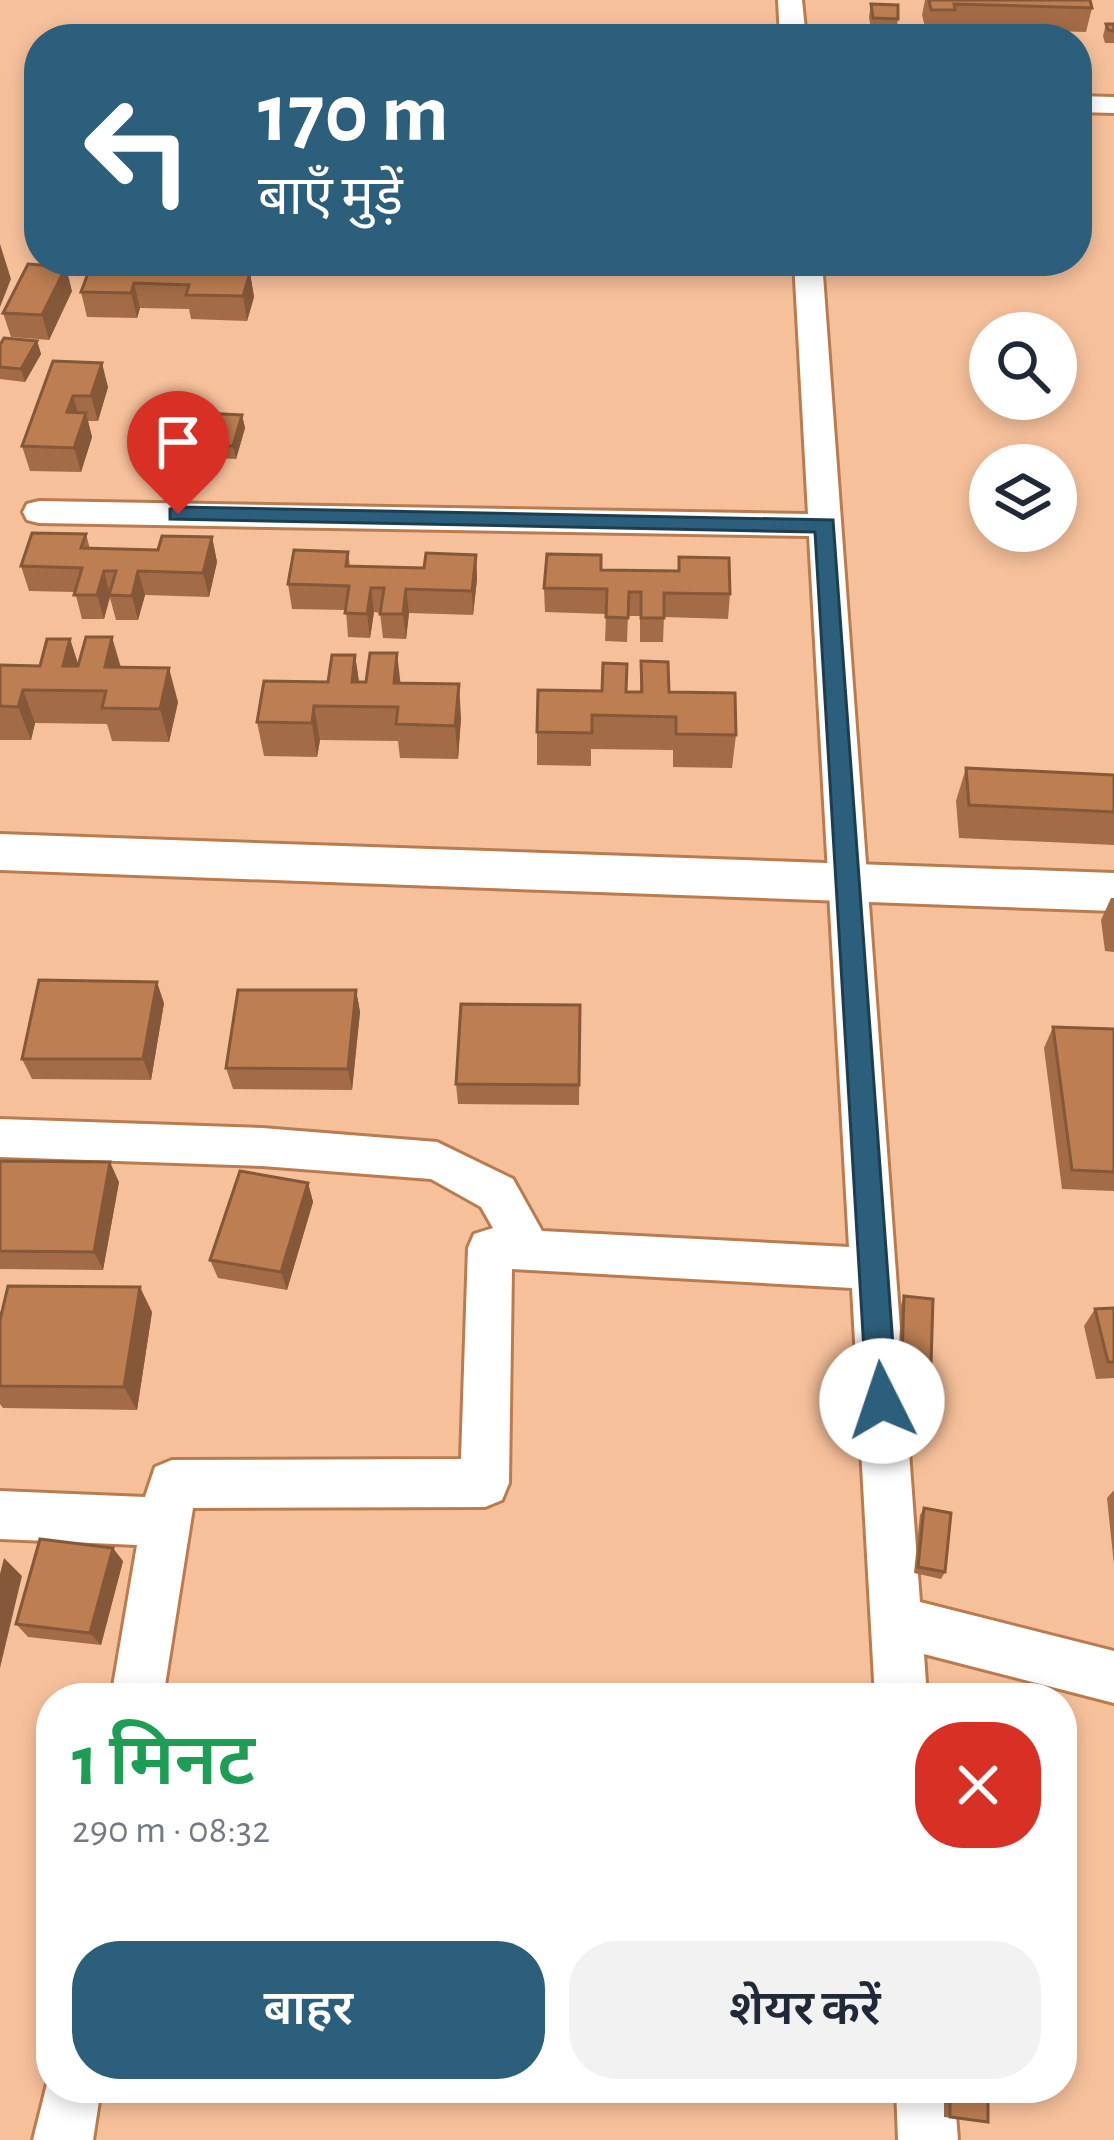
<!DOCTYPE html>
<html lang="hi">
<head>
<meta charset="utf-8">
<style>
	body { margin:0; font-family:"Alegreya Sans","Noto Sans Devanagari",sans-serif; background:#f2f2f3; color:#1f2937; height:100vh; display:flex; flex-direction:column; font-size:45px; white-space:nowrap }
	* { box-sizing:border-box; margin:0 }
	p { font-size:39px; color:#747a83 }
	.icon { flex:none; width:66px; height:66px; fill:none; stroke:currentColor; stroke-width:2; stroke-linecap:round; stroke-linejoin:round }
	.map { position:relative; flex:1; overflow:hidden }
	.panel { position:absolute; left:36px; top:1683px; width:1041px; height:420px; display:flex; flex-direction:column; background:#fff; border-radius:48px; box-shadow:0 6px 18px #0003 }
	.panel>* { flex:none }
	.guide { position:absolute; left:24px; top:24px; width:1068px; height:252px; border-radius:48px; box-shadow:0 6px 18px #0003; background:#2c5f7c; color:#fff; overflow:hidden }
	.fabs { position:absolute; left:969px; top:312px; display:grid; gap:24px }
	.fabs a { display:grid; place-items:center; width:108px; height:108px; border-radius:50%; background:#fff; box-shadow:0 6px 18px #0003; font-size:60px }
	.pin { position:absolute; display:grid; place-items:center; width:102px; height:102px; color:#fff; margin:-123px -51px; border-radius:50% 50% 50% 0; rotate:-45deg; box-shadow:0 0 12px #0007 }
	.pin .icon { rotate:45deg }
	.me { position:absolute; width:132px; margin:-66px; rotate:356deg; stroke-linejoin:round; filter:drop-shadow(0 0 9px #0008) }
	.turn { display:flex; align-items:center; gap:42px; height:252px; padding:0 36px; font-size:54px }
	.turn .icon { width:156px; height:156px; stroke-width:2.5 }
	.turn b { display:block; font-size:84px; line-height:102px }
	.round { display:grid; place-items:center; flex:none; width:126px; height:126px; border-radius:48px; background:#f2f2f3 }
	.head { display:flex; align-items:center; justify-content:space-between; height:204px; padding:0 36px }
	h1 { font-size:72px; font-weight:600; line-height:90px; color:#1e9e55 }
	.cta { display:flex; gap:24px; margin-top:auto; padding:24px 36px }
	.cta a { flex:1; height:138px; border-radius:48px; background:#2c5f7c; color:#fff; font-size:48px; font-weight:600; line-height:138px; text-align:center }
	.cta a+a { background:#f2f2f3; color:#1f2937 }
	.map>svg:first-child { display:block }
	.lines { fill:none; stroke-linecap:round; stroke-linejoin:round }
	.minor-casing { stroke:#ba7c4f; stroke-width:6 }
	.tertiary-casing { stroke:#ba7c4f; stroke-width:6 }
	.minor { fill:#fff; fill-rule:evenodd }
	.tertiary { fill:#fff; fill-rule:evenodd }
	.wall { fill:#a36c46 }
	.shaded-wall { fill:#845839 }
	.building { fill:#bd7e51; stroke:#845839; stroke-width:3 }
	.route { fill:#2c5f7c; stroke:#1d3e51; stroke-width:3 }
</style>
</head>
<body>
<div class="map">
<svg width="1114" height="2140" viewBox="0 0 1114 2140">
	<rect width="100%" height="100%" fill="#f6c09b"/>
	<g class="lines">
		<g class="minor-casing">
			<g id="minor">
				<polygon points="778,0 802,0 806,39 780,39"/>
				<polygon points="1077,96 1114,97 1114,113 1077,112"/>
				<polygon points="794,261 822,261 920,1602 1114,1651 1114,1703 924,1654 927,1698 875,1698 852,1288 512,1269 509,1483 502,1500 485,1507 193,1508 163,1698 111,1698 137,1545 0,1539 0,1491 145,1497 155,1467 172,1460 461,1459 468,1248 474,1234 493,1228 481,1207 431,1179 262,1166 0,1157 0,1119 262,1128 437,1142 513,1179 542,1231 849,1247 809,536 39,523 27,520 23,512 27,504 39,501 808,514"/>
				<polygon points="51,2068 51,2088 101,2088 93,2140 33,2140"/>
				<polygon points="896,2088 954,2088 958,2140 898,2140"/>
			</g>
		</g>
		<g class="tertiary-casing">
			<polygon id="tertiary" points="0,834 1114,873 1114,911 0,870"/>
		</g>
		<use href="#minor" class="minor"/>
		<use href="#tertiary" class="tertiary"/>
	</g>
	<g class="wall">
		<polygon points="925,0 1090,0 1092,8 1086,32 952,28 951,34 927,35 922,15"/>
		<polygon points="871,4 898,19 896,31 871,30 869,17"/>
		<polygon points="1106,24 1114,24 1114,43 1105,43 1103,36"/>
		<polygon points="131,261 174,261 175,266 176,261 203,261 205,271 250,273 254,297 247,321 191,319 189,309 140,308 137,318 87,317 81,292 129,269"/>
		<polygon points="72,291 49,340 11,337 3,313"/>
		<polygon points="37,341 41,354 25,382 0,379 0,345"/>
		<polygon points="53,361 108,387 98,421 88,421 92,437 81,472 30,471 22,446"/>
		<polygon points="197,403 200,416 189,433 161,427 158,415"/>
		<polygon points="242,415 245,428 236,459 196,457 193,444"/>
		<polygon points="86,534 90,549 158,550 212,537 217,562 209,597 145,595 138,620 116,620 110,598 104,619 82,619 75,592 29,591 21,566"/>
		<polygon points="348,552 350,566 424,568 476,555 477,579 473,615 409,613 406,639 383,638 380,613 374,612 370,638 348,637 346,610 292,609 288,584"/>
		<polygon points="679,557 730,594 728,619 664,617 663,642 640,642 640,616 628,616 627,642 605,641 606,614 545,612 544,588 601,570 678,571"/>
		<polygon points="70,639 78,664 121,667 178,702 169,742 112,741 107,724 35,723 31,740 0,740 0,665 40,666"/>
		<polygon points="355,655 359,682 400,683 461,718 458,759 400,758 398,741 320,740 317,757 264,756 257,722 328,682"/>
		<polygon points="641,661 669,692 736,735 732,768 673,767 673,750 591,749 591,766 537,765 537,732 640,692"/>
		<polygon points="966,768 1114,775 1114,845 959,838 956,801"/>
		<polygon points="1111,898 1114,898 1114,952 1105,951 1101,920"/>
		<polygon points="356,990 360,1012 352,1090 233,1089 226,1068"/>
		<polygon points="164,1003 151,1080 32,1079 22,1059"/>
		<polygon points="580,1005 579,1105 458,1104 456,1084"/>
		<polygon points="1053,1027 1114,1029 1114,1191 1062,1189 1044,1048"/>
		<polygon points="0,1161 119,1182 103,1270 0,1269"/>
		<polygon points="308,1183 313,1202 287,1290 218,1278 210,1260"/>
		<polygon points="904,1296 931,1364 927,1372 898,1369 901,1305"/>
		<polygon points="1114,1308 1114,1378 1096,1379 1084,1326 1095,1309"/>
		<polygon points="0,1311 2,1313 152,1312 137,1410 3,1408 0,1404"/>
		<polygon points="1114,1490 1114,1565 1107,1498"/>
		<polygon points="924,1508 945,1572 941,1579 914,1573 920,1515"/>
		<polygon points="123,1561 101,1645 28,1637 16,1624"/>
		<polygon points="944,2088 988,2088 988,2122 944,2117"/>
	</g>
	<g class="shaded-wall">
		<polygon points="0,244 11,279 0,307"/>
		<polygon points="167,261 174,261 176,272 164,270"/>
		<polygon points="197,261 203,261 205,273 194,271"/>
		<polygon points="66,267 72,291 49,340 42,315"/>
		<polygon points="250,273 254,297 247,321 243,296"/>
		<polygon points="134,283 140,308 137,318 131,293"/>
		<polygon points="37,341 41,354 25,382 21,369"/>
		<polygon points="102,363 108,387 98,421 91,396"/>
		<polygon points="73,396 80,420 67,412"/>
		<polygon points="197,403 200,416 189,433 187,420"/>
		<polygon points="86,413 92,437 81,472 74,448"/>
		<polygon points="242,415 245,428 236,459 233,446"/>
		<polygon points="212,537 217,562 209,597 203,573"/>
		<polygon points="476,555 477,579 473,615 472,591"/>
		<polygon points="104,571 110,595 104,619 97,595"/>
		<polygon points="138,571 145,595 138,620 132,596"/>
		<polygon points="371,588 374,612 370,638 367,614"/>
		<polygon points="406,589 409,613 406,639 403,614"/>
		<polygon points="112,637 122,671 105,667"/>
		<polygon points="70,639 81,673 63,666"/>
		<polygon points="397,653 401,687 394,683"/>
		<polygon points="355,655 360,689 352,682"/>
		<polygon points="169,668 178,702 169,742 160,709"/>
		<polygon points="459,684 461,718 458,759 455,726"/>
		<polygon points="23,690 35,723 31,740 18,707"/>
		<polygon points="314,706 320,740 317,757 312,723"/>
		<polygon points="157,982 164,1003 151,1080 143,1059"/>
		<polygon points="356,990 360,1012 352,1090 348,1069"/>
		<polygon points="110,1162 119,1182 103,1270 94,1252"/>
		<polygon points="308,1183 313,1202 287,1290 281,1272"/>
		<polygon points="140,1287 152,1312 137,1410 124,1387"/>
		<polygon points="113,1548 123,1561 101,1645 90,1633"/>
		<polygon points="4,1558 22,1576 0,1668 0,1574"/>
	</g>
	<g class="building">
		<polygon points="929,0 1090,0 1092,8 954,4 955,10 931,10"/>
		<polygon points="871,4 898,5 898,19 873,18"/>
		<polygon points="1106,24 1114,24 1114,31 1108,30"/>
		<polygon points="210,29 234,29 232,38 285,38 287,30 311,30 309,39 207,39"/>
		<rect x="397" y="36" width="25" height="3"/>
		<rect x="583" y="36" width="25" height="3"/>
		<polygon points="661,36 684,37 685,39 661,39"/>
		<rect x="475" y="37" width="24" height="2"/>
		<polygon points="131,261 167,261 164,270 173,270 176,261 197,261 194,271 250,273 243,296 186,295 189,285 134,283 131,293 81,292 90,268 129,269"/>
		<polygon points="28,264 66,267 42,315 3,313"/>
		<polygon points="4,338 37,341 21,369 0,367 0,345"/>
		<polygon points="53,361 102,363 91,396 73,396 67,412 86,413 74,448 22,446"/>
		<polygon points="169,398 197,403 187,420 158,415"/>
		<polygon points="202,413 242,415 233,446 193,444"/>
		<polygon points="32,533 86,534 81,548 158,550 162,536 212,537 203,573 138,571 132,596 109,595 116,571 104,571 97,595 74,595 82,568 21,566"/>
		<polygon points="294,550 348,552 346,566 424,568 426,553 476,555 472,591 406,589 403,614 380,614 384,588 371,588 367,614 345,613 349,586 288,584"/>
		<polygon points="547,554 601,555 601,570 679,571 679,557 729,558 730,594 664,593 664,618 641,618 641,592 629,592 628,618 606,617 607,589 544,588"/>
		<polygon points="86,637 112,637 105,667 169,668 160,709 102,708 106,691 23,690 18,707 0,706 0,665 40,666 47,639 70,639 63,666 78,666"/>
		<polygon points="370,653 397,653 394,683 459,684 455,726 396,724 398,707 314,706 312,723 257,722 264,681 328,682 332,655 355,655 352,682 366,682"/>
		<polygon points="641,661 668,662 669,692 735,693 736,735 676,734 676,717 592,715 592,733 537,732 538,690 602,691 603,663 627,664 626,692 642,692"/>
		<polygon points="966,768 1114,775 1114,812 969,805"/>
		<polygon points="39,980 157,982 143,1059 22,1059"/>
		<polygon points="238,990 356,990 348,1069 226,1068"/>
		<polygon points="461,1004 580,1005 579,1085 456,1084"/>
		<polygon points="1053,1027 1114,1029 1114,1172 1072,1170"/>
		<polygon points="0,1161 110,1162 94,1252 0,1251"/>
		<polygon points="240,1171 308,1183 281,1272 210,1260"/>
		<polygon points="8,1286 140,1287 124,1387 0,1386 0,1320"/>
		<polygon points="904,1296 933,1299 931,1364 902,1360"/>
		<polygon points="1114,1308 1114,1362 1108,1362 1095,1309"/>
		<polygon points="924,1508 951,1513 945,1572 918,1567"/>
		<polygon points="40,1539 113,1548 90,1633 16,1624"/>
		<polygon points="926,1688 952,1690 952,1698 926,1698"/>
		<polygon points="950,2088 988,2088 988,2122 950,2117"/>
	</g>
	<polygon class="route" points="178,507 833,520 897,1401 893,1411 882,1415 871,1411 867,1401 815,532 170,519 170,509"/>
</svg>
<div class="fabs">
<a><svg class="icon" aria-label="search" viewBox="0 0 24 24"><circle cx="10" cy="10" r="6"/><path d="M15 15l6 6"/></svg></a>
<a><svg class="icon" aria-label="layers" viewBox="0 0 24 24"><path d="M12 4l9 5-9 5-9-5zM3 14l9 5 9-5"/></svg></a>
</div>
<div class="pin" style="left:178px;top:514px;background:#d93025"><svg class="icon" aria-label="arrive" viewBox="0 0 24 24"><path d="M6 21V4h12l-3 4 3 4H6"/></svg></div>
<svg class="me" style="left:882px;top:1401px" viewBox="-20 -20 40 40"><circle r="19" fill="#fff"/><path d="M0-13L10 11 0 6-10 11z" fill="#2c5f7c"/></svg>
<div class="guide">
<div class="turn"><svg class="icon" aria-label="left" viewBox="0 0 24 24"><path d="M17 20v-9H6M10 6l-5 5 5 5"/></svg><div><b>170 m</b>बाएँ मुड़ें</div></div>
</div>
<section class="panel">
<div class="head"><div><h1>1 मिनट</h1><p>290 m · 08:32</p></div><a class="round" style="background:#d93025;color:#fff"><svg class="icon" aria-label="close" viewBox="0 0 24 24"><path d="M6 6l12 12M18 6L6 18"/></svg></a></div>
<div class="cta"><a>बाहर</a><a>शेयर करें</a></div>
</section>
</div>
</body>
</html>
